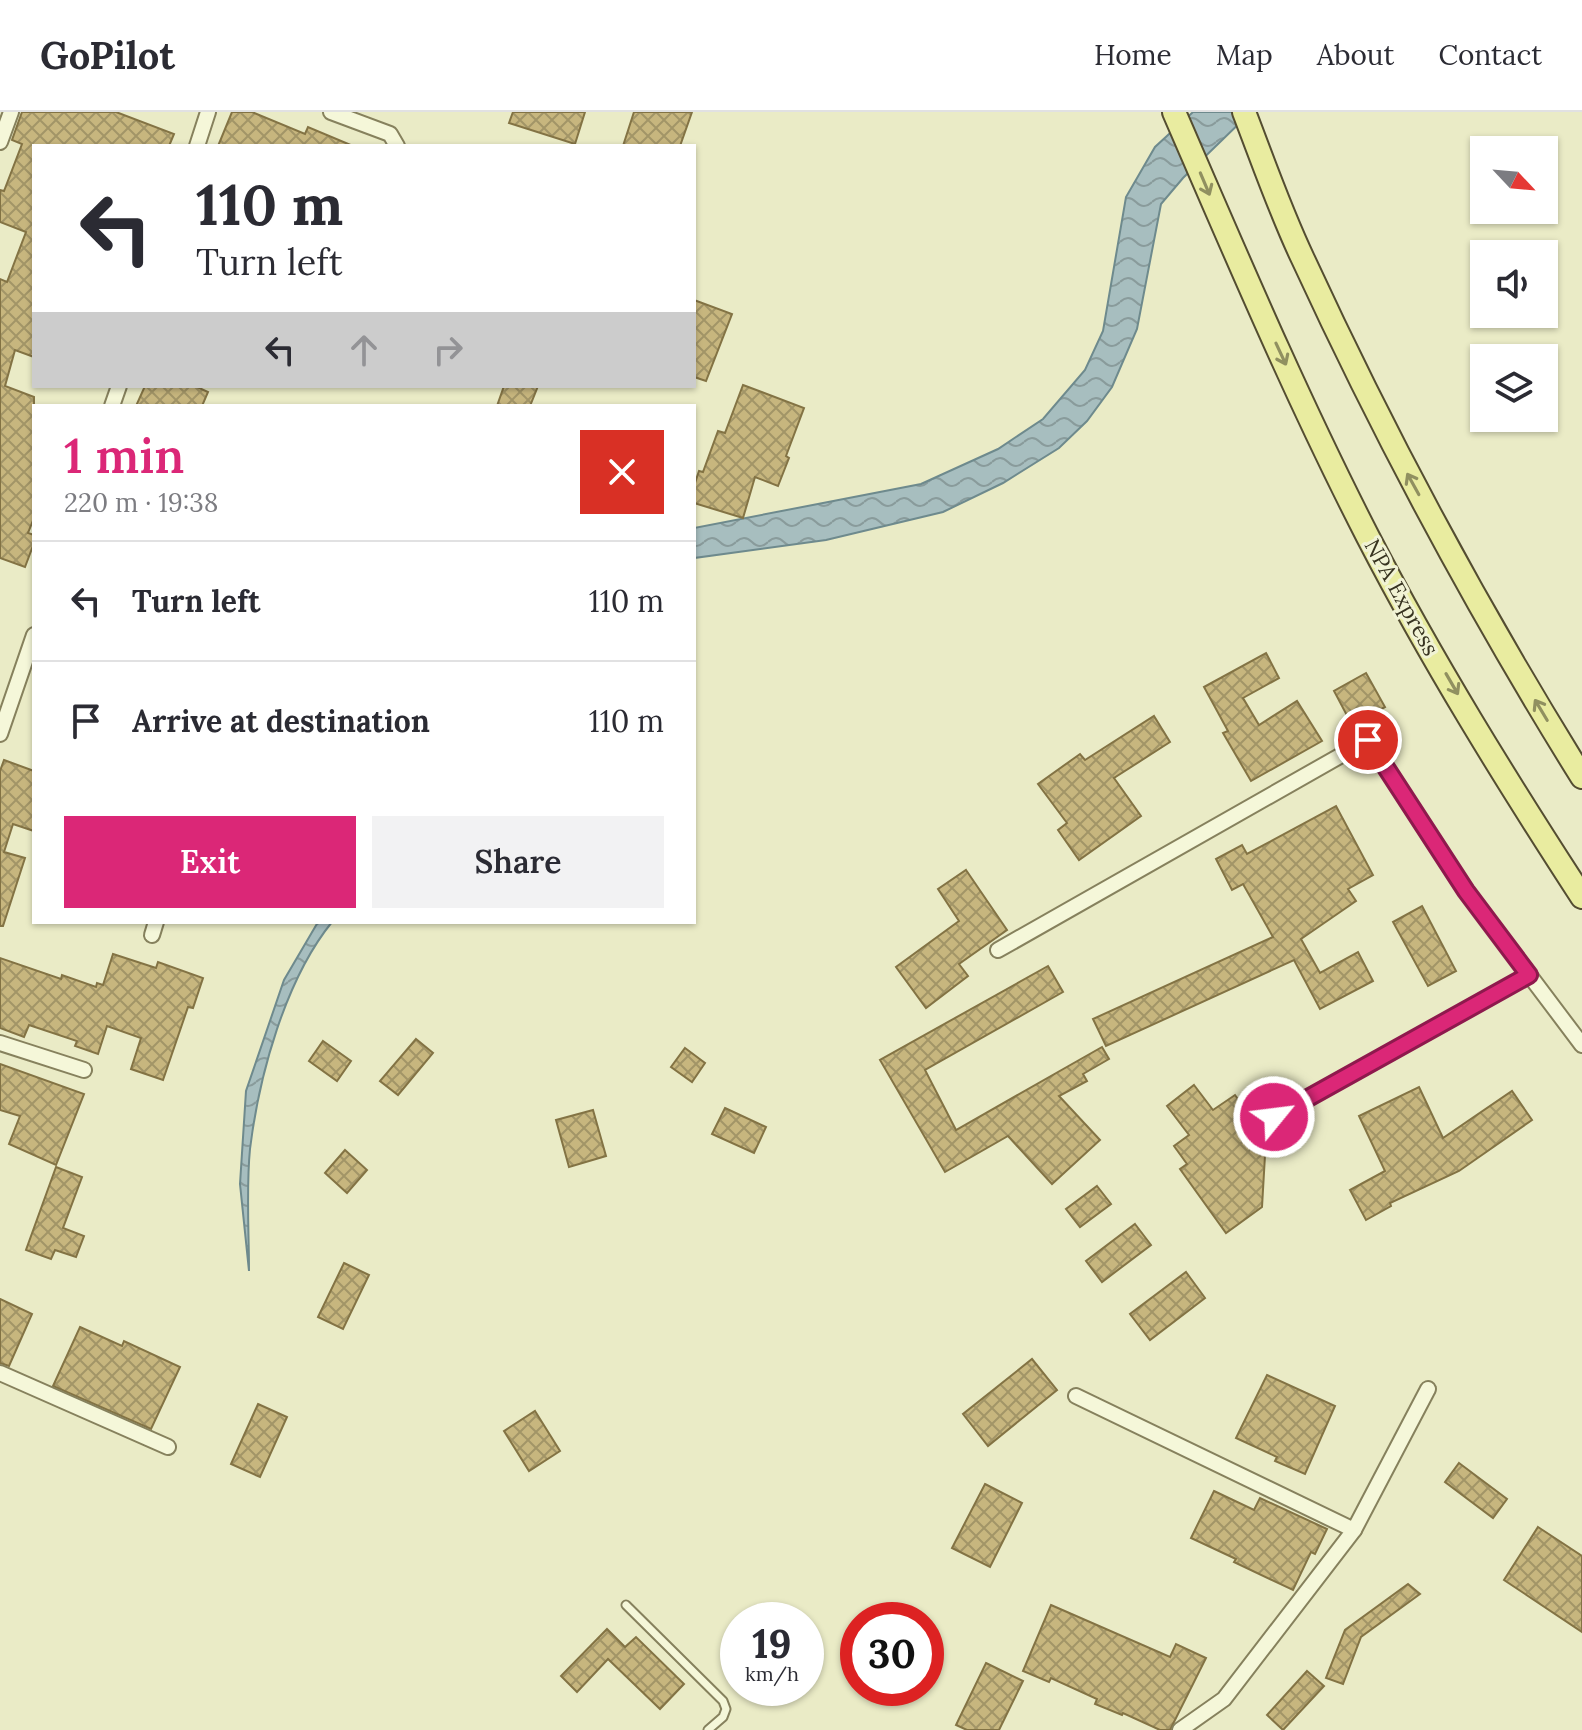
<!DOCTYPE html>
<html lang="en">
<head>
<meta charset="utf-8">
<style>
	body { margin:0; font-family:Lora,serif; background:#f2f2f3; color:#2b2b33; height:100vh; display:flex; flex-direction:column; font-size:30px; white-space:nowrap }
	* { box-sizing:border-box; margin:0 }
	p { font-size:26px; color:#7c7c81 }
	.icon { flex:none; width:44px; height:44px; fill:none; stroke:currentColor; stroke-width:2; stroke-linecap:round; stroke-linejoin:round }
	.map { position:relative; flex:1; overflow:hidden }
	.sheet { position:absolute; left:32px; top:292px; width:664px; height:520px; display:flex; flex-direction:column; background:#fff; border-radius:0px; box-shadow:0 2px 6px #0004 }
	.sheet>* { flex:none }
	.top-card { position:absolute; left:32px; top:32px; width:664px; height:244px; border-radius:0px; box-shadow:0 2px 6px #0004; background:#fff; color:#2b2b33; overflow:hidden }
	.needle { width:52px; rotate:116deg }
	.tools { position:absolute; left:1470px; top:24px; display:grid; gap:16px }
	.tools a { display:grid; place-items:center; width:88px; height:88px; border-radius:0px; background:#fff; box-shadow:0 2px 6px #0004; font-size:40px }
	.speed { position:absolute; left:720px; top:1490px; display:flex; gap:16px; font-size:40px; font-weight:700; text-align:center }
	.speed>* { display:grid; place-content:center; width:104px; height:104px; border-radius:50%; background:#fff; box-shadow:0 2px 6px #0004; line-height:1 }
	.speed small { font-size:20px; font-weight:400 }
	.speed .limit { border:12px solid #d22; background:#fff; color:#111 }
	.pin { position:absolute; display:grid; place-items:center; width:68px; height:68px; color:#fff; margin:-34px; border:4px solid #fff; border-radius:50%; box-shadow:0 2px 8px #0007 }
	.me { position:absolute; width:88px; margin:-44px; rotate:61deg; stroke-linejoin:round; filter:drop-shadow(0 0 6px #0008) }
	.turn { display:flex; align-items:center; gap:28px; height:168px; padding:0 32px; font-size:36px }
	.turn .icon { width:104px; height:104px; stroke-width:2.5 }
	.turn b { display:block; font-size:56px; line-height:68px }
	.lanes { display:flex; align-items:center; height:76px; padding:0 32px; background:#0003; justify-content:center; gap:40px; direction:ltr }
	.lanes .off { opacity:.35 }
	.round { display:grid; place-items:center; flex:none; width:84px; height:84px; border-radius:0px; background:#f2f2f3 }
	.headline { display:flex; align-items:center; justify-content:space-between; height:136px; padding:0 32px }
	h1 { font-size:48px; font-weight:600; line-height:60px; color:#db2777 }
	.primary-button { display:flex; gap:16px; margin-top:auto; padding:16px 32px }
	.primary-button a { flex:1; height:92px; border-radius:0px; background:#db2777; color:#fff; font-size:32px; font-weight:600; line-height:92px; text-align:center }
	.primary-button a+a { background:#f2f2f3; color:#2b2b33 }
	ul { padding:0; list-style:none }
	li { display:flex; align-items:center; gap:24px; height:120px; padding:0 32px; border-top:2px solid #e1e1e2 }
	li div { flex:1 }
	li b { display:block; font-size:30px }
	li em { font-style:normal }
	header { display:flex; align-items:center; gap:48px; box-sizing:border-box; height:112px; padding:0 40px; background:#fff; border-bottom:2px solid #e1e1e2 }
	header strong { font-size:38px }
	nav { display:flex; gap:44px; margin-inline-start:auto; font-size:28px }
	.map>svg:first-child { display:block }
	.water { fill:url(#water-waves); stroke:#6e8a8d; stroke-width:2 }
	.building { fill:url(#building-cross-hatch); stroke:#837344; stroke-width:2 }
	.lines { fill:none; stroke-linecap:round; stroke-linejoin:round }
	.service-casing { stroke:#86815d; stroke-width:11 }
	.minor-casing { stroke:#86815d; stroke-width:18 }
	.primary-casing { stroke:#544d31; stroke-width:26 }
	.service { stroke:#f5f7d9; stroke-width:7 }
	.minor { stroke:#f5f7d9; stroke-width:14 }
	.primary { stroke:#e9eca0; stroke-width:22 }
	.oneway { stroke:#909060 }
	.route-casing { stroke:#8e194d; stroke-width:20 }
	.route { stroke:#db2777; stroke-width:14 }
	.labels { text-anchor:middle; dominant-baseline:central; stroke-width:6; stroke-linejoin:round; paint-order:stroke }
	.street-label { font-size:22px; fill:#373320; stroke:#f1f3d5 }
</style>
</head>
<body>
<header>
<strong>GoPilot</strong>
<nav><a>Home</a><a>Map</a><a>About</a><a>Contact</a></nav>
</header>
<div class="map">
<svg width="1582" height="1618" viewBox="0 0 1582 1618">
	<defs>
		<pattern id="water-waves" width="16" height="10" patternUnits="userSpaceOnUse" patternTransform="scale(2)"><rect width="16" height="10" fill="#a7bebf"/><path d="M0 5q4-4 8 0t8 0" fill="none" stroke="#899b9b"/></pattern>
		<pattern id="building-cross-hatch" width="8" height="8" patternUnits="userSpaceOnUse" patternTransform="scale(2)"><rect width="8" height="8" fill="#c7b67e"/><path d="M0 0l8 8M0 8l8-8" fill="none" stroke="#a29567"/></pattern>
	</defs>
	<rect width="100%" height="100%" fill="#eaebc6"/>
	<g class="water">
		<polygon points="1193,0 1251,0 1183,66 1161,92 1137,217 1112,275 1087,309 1059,336 1003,371 943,400 826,428 694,446 694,416 921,372 998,337 1043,307 1085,258 1103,219 1126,85 1155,35"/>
		<path d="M318,810H332C285,868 259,964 250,1037C246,1077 249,1119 249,1159L240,1072L246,979L284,868Z"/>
	</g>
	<g class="building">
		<polygon points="22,0 116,0 174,22 169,34 34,34 34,245 15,238 5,274 34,285 34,406 28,421 34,423 34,431 25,455 0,446 0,167 7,170 26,120 0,110 0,78 4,79 22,32 12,28"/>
		<polygon points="232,0 252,0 305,22 308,15 353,34 218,34"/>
		<polygon points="513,0 585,0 575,32 509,11"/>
		<polygon points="634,0 692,0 680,34 623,34"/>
		<polygon points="694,188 732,202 706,269 694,265"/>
		<polygon points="743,273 804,296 786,344 789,346 778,374 755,365 743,406 694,391 694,374 699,359 703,360 718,319 725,321"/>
		<polygon points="145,274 195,274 208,280 202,294 136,294"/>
		<polygon points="504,274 538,274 530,294 497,294"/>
		<polygon points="1266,541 1279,566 1243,586 1259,613 1297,589 1322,629 1251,669 1223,621 1228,619 1204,575"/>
		<polygon points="1366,561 1385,595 1352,613 1334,579"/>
		<polygon points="1154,604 1170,630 1114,666 1141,704 1079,748 1058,718 1067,711 1038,672 1080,642 1085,648"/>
		<polygon points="4,648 34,659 34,719 13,712 4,740 25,746 3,814 0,814 0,659"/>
		<polygon points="1336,694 1373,763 1348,777 1356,789 1301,827 1320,861 1358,840 1373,869 1320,897 1294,848 1106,934 1093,907 1273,825 1243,772 1232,778 1216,747 1242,733 1247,742"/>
		<polygon points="966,758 1007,818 959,852 968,864 926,896 896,855 959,809 938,777"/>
		<polygon points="1422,794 1456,859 1428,874 1393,810"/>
		<polygon points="113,842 156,856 158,850 203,866 193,896 188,895 163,968 131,957 141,926 107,914 98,942 75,934 77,929 29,913 24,925 0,916 0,846 61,867 62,863 96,875 97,871 103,873"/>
		<polygon points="1048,854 1063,880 925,958 956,1018 1102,935 1109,947 1083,962 1087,969 1059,984 1100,1028 1052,1072 1008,1024 945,1060 880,948"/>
		<polygon points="416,927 433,941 398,983 380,969"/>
		<polygon points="323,929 351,949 337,969 309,949"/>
		<polygon points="685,936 705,951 692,970 671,955"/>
		<polygon points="0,952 84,982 56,1053 9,1032 20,1004 0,998"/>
		<polygon points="1194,973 1213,998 1235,983 1266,1026 1262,1095 1226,1121 1180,1057 1187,1052 1174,1034 1189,1023 1167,994"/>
		<polygon points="1419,975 1443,1026 1512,979 1532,1008 1459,1059 1390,1091 1391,1094 1366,1108 1350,1078 1385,1059 1359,1004"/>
		<polygon points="725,996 766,1015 754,1041 712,1022"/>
		<polygon points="593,998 606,1044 569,1055 556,1008"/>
		<polygon points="345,1038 367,1058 347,1081 325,1061"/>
		<polygon points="56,1055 82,1065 63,1116 84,1124 76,1145 55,1138 51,1147 26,1138"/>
		<polygon points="1097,1074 1111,1092 1080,1115 1066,1097"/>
		<polygon points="1135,1112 1151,1133 1102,1170 1086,1149"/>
		<polygon points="344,1151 369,1163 343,1217 318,1205"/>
		<polygon points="1186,1160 1205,1186 1150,1228 1130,1202"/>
		<polygon points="0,1187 32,1202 9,1254 0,1251"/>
		<polygon points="80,1215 122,1234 124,1229 180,1255 151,1317 53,1274"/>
		<polygon points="1032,1247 1057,1278 988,1334 963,1302"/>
		<polygon points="1267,1263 1335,1294 1305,1362 1275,1349 1277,1345 1236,1326"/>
		<polygon points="258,1292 287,1305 260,1365 231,1352"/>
		<polygon points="535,1299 560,1339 529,1359 504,1319"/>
		<polygon points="1459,1351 1507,1387 1493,1406 1445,1370"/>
		<polygon points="985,1372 1022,1391 990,1455 952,1436"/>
		<polygon points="1214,1379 1254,1398 1260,1386 1327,1417 1315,1442 1311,1440 1293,1478 1234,1450 1236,1447 1191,1426"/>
		<polygon points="1538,1415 1582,1444 1582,1520 1504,1468"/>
		<polygon points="1408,1472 1420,1482 1361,1525 1343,1572 1326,1566 1345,1518"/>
		<polygon points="1051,1493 1170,1545 1176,1532 1206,1546 1170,1618 1160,1618 1123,1601 1122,1603 1095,1592 1097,1587 1051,1566 1049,1570 1023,1559"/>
		<polygon points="607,1517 625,1535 636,1525 684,1572 660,1597 608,1547 577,1580 561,1564"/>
		<polygon points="986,1551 1023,1569 999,1618 967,1618 956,1613"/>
		<polygon points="1307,1559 1324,1574 1283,1618 1267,1603"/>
	</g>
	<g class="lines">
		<g class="service-casing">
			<polyline id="service" points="626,1493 723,1589 726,1597 723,1605 708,1618"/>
		</g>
		<g class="minor-casing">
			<g id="minor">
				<polyline points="331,0 390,22 397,34"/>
				<polyline points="0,30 11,0"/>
				<polyline points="197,34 208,0"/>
				<polyline points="112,294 119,274"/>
				<polyline points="0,622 34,523"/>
				<polyline points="152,823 156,810"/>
				<polyline points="998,838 1368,628 1466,779 1582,933"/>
				<polyline points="0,931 84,958"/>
				<polyline points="1274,1005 1529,863"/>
				<polyline points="0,1261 168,1335"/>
				<polyline points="1076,1284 1354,1418 1224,1587 1180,1618"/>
				<polyline points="1354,1418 1428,1277"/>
			</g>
		</g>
		<g class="primary-casing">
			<g id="primary">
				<path d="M1174,0C1236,143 1297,287 1368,425C1432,549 1506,668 1582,785"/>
				<path d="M1244,0C1263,49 1280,99 1303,147C1385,325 1478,498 1582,665"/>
			</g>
		</g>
		<use href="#service" class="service"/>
		<use href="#minor" class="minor"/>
		<use href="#primary" class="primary"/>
	</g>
	<defs><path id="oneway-shaft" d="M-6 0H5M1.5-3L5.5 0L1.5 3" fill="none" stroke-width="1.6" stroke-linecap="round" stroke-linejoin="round" transform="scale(2)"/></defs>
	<g class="oneway">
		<use href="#oneway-shaft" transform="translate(1205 72) rotate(67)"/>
		<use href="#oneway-shaft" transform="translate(1281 242) rotate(65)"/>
		<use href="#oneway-shaft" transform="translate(1413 372) rotate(-119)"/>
		<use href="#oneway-shaft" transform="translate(1452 572) rotate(60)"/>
		<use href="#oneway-shaft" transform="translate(1541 598) rotate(-121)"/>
	</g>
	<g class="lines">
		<g class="route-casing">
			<polyline id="route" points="1274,1005 1529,863 1466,779 1368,628"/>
		</g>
		<use href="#route" class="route"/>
	</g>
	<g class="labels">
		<g class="street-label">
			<text transform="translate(1402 485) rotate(61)">NPA Express</text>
		</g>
	</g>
</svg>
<div class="tools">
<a><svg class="needle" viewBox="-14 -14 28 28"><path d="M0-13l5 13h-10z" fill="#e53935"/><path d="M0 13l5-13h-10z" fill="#7c7c81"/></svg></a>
<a><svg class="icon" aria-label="sound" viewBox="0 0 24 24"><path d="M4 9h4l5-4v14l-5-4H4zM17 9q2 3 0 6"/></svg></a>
<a><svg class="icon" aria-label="layers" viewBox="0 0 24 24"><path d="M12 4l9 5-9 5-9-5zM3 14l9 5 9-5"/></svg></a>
</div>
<div class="speed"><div>19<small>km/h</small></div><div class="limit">30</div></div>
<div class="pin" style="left:1368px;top:628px;background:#d93025"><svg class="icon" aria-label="arrive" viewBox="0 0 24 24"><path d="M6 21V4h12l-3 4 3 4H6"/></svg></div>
<svg class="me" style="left:1274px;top:1005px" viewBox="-20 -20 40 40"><circle r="17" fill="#db2777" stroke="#fff" stroke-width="3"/><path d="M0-11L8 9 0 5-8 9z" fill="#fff"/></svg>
<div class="top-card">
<div class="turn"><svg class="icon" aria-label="left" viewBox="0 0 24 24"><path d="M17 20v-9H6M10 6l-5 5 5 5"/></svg><div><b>110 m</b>Turn left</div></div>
<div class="lanes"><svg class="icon" aria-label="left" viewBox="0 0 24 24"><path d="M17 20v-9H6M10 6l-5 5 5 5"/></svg><svg class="icon off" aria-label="ahead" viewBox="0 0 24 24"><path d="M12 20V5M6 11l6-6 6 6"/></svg><svg class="icon off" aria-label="right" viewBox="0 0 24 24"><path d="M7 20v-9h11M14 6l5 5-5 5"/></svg></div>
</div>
<section class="sheet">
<div class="headline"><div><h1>1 min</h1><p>220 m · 19:38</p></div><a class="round" style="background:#d93025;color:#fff"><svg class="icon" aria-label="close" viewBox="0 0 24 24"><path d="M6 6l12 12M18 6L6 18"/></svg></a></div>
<ul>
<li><svg class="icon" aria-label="left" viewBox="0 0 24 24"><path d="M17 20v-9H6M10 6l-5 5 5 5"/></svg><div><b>Turn left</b></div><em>110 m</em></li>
<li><svg class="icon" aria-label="arrive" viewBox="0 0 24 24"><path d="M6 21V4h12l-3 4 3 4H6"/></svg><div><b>Arrive at destination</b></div><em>110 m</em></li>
</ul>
<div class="primary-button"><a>Exit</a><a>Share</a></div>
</section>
</div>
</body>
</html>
